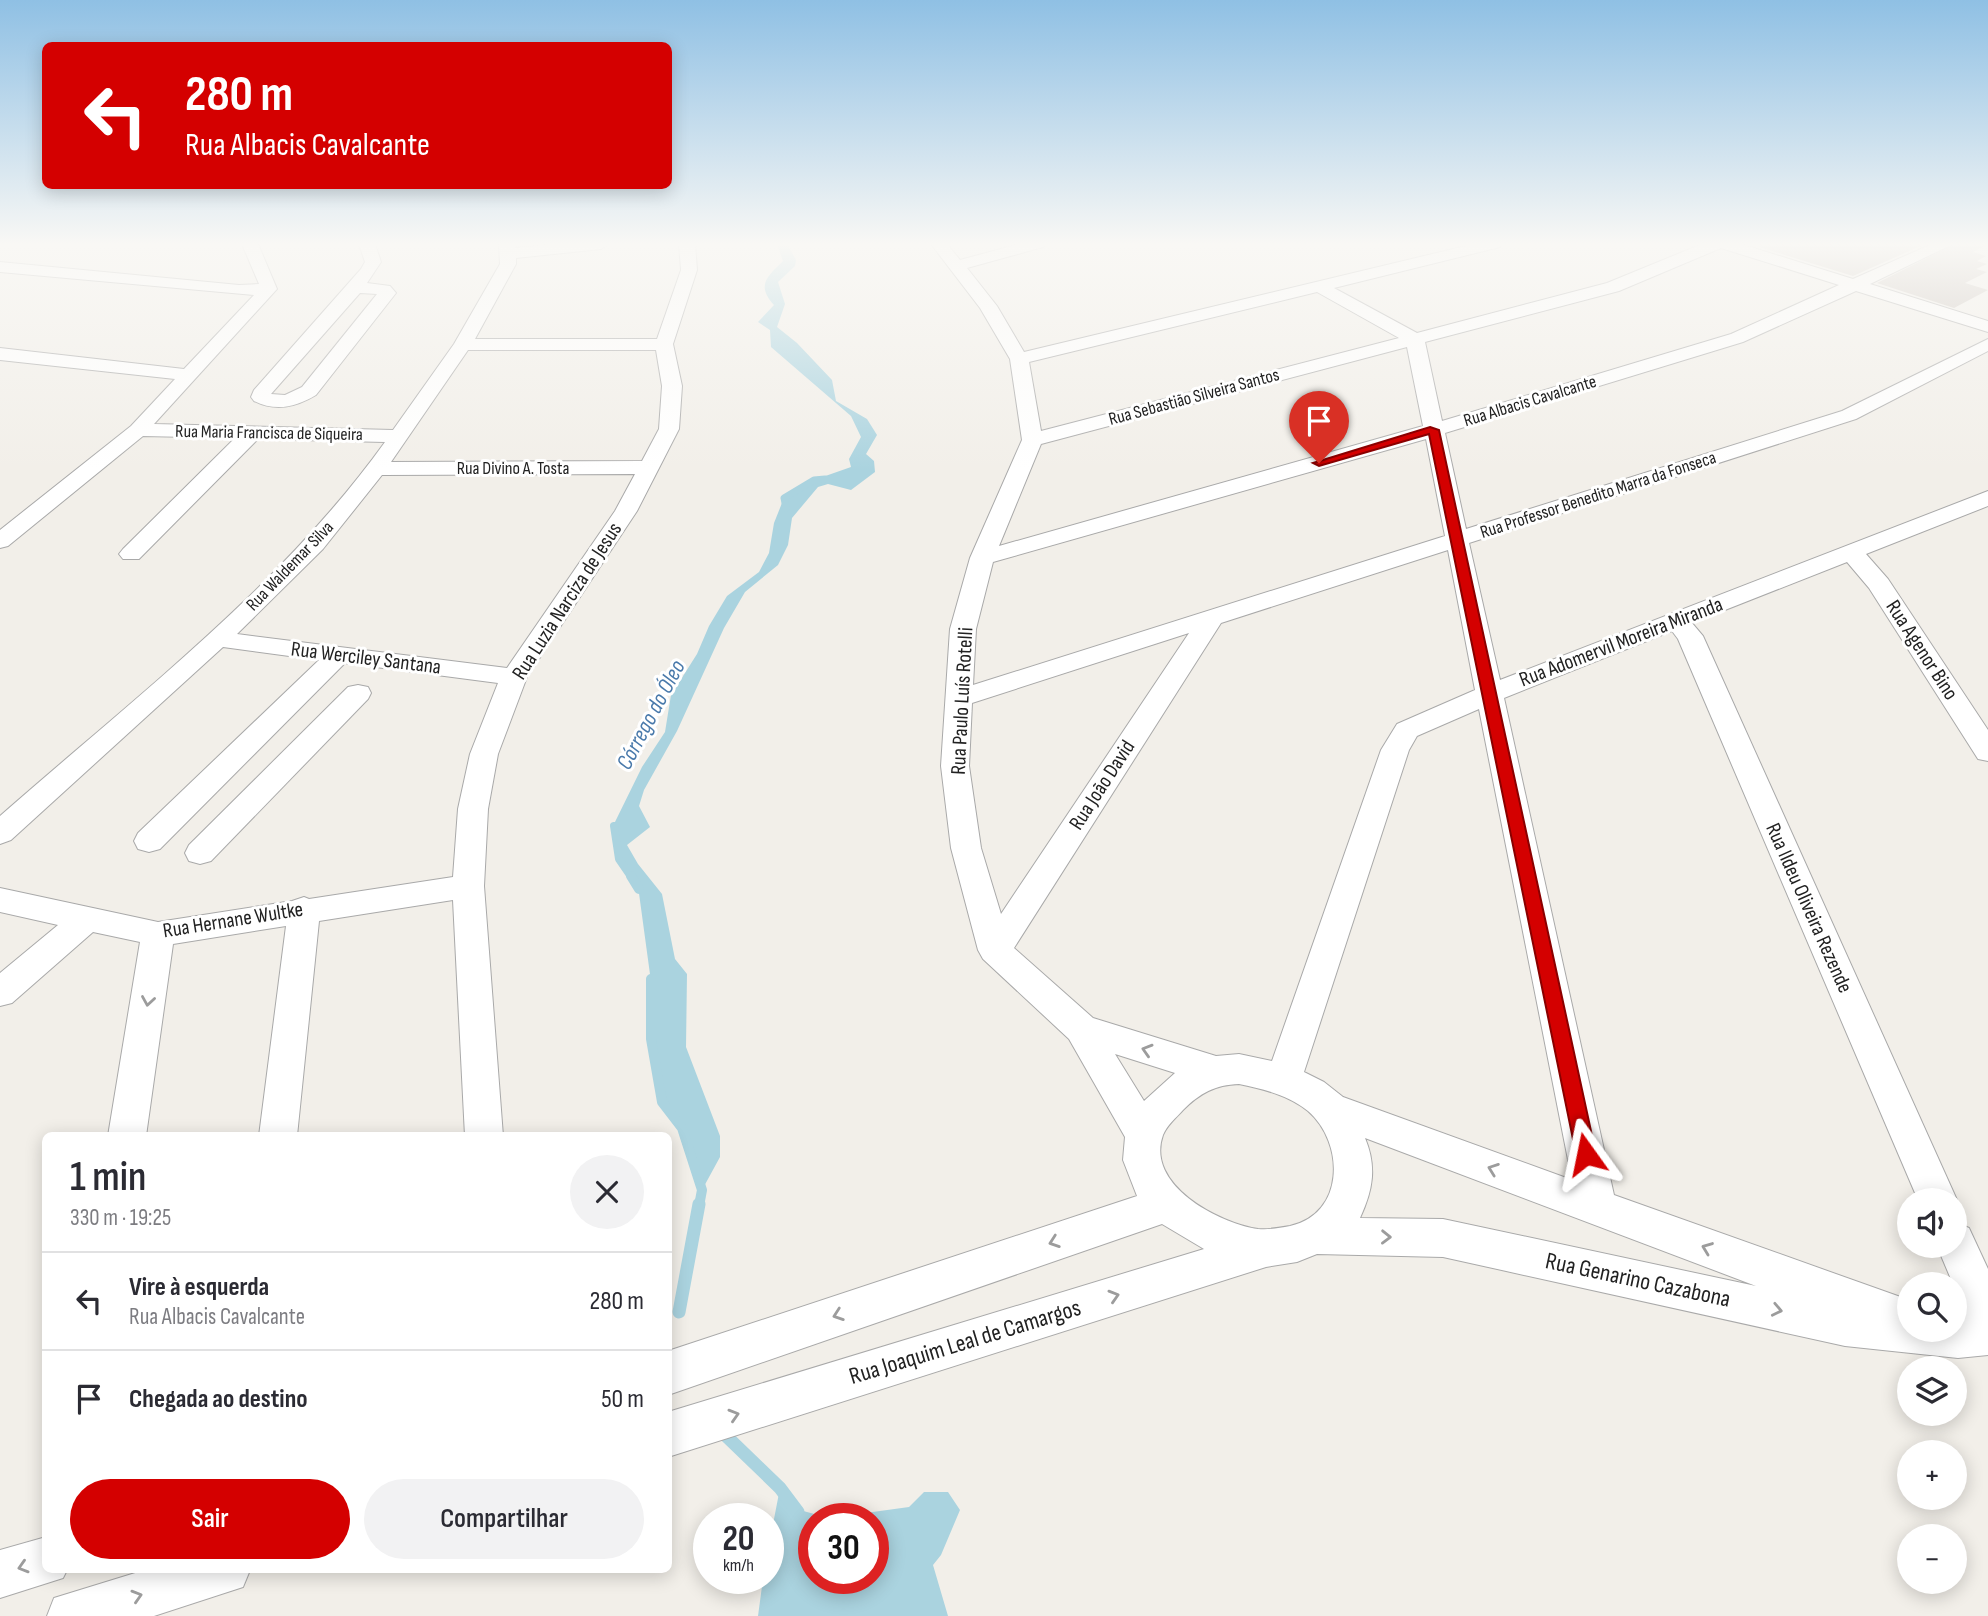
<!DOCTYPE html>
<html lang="pt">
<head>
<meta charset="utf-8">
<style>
	body { margin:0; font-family:"Sofia Sans Condensed",sans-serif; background:#f2f2f3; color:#2b2b33; height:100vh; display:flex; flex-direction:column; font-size:26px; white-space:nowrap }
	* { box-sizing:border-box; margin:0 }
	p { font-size:23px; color:#7c7c81 }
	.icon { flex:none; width:38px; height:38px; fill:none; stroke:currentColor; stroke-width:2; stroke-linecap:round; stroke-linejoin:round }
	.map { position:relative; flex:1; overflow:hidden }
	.details { position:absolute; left:42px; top:1132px; width:630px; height:441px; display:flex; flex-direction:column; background:#fff; border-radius:10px; box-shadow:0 4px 18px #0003 }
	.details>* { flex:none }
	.guide { position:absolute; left:42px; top:42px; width:630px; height:147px; border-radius:10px; box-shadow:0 4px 18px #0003; background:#d40000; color:#fff; overflow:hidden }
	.buttons { position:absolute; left:1897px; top:1188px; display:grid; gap:14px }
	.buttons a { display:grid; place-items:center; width:70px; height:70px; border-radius:50%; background:#fff; box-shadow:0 4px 18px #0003; font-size:35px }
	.speed { position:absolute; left:693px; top:1503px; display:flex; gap:14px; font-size:35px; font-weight:700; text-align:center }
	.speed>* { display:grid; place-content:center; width:91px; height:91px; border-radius:50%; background:#fff; box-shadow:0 4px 18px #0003; line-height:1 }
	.speed small { font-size:18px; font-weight:400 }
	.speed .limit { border:10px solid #d22; background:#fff; color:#111 }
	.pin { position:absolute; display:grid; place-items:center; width:60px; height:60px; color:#fff; margin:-72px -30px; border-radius:50% 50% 50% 0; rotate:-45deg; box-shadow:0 0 7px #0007 }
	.pin .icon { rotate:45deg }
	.me { position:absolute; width:77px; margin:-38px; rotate:348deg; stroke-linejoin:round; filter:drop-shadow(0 0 5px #0008) }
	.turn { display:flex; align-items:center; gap:24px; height:147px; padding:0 28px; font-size:32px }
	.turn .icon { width:91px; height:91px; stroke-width:2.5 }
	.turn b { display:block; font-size:49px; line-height:60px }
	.round { display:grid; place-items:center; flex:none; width:74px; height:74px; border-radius:37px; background:#f2f2f3 }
	.summary { display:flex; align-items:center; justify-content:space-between; height:119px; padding:0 28px }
	h1 { font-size:42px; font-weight:600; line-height:52px }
	.cta { display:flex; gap:14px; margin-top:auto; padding:14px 28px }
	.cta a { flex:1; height:80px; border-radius:42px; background:#d40000; color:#fff; font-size:28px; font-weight:600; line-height:80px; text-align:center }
	.cta a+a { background:#f2f2f3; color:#2b2b33 }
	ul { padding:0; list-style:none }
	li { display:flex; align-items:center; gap:21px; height:98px; padding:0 28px; border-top:2px solid #e1e1e2 }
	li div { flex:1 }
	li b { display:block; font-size:26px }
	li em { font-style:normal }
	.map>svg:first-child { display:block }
	.water { fill:#aad3df; fill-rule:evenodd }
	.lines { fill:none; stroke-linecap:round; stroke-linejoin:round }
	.stream-far3 { stroke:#aad3df; stroke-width:7 }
	.stream-far2 { stroke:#aad3df; stroke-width:8 }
	.stream-far1 { stroke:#aad3df; stroke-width:10 }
	.stream { stroke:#aad3df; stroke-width:13 }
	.building { fill:#c7bfb8 }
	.minor-casing { stroke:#a9a9a9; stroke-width:2 }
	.minor { fill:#fff; fill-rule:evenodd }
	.oneway { stroke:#9c9c9c }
	.route { fill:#d40000; stroke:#8a0000; stroke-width:2 }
	.labels { text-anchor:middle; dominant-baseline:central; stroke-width:6; stroke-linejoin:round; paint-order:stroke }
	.far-street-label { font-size:18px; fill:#222; stroke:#fff }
	.street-label { font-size:21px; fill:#222; stroke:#fff }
	.water-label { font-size:23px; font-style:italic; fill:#4a7aab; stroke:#fff }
	.near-street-label { font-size:24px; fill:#222; stroke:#fff }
</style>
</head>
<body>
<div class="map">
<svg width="1988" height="1616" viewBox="0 0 1988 1616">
	<rect width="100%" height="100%" fill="#f2efe9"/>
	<g class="water">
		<path d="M777,244H787L796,260L795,266L778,282L785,304L777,327L797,343L832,380L836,401L867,419L877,435L866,454L874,461L875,472L851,490L828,484L818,487L792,518L788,545L778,565L745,592L724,628L677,731L644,790L639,806L650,827L627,845L638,864L662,894L675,959L687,974L686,1047L720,1136V1157L702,1190L682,1128L662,1102L651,1039L652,989L638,886L619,859L614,824L642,767L665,732L671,695L697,654L709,626L727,596L759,572L769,553L774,523L784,498L814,480L851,467L849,459L861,437L851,416L771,347L770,330L758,322L774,305C756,285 767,277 783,261Z"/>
		<path d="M780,1488L796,1509L829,1518L909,1507L924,1492H948L960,1510L941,1555L933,1565L948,1616H758L763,1579L768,1578V1550ZM814,1519H873V1578H814Z"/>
	</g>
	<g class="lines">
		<polyline class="stream-far3" points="786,508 784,498 814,480 825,479"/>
		<polyline class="stream-far2" points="614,826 619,859 632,878"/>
		<g class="stream-far1">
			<polyline points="631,876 639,889"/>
			<polyline points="651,979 651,1039 662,1102 682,1128 702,1190 699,1206"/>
		</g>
		<g class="stream">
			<polyline points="679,1312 699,1204"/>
			<polyline points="721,1431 780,1488 798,1512"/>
		</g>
	</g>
	<g class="building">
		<polygon points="1759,244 1925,244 1853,276 1759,247"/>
		<polygon points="1955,244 1988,244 1973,252 1986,256 1977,261 1987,264 1976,269 1987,272 1965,283 1988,290 1954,308 1877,283"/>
	</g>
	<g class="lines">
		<g class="minor-casing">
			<g id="minor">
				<path d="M242,244H258L277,289L154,424L393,430L454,344L500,264L499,244H515V248L556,244H609L601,249L516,258V264L475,339H657L681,270L679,244H695L697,270L673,344L682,386L679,429L637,511L527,677L498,754L488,809L484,886L503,1136H465L453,900L319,921L297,1136H259L286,926L173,944L146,1136H108L140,942L93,932L12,1003L0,1006V973L58,925L0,912V888L158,922L292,901L304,897L309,899L453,877L458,809L470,754L498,683L345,663L160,849L149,852L138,849L134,841L138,833L319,660L223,647L11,840L0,844V816C133,699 281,587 385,442L258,439L139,559H123L119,554L123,549L235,438L143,436L8,546L0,548V530L131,426L175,379L0,360V348L184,369L254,295L0,272V262L239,285L259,284ZM468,350H656L662,386L659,429L642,461L391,462ZM635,474L615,511L507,668L237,634L323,549L382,475Z"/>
				<path d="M359,244H375L381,262L367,283L390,286L396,293L316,395C296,407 276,412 254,401L251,397L254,390L361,269L365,262ZM360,293L377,294L302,387L285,395L271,394Z"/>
				<path d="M931,244H947L960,260L1019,244H1045L1043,247L967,268L997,306L1024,352L1474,244H1502L1500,247L1334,288L1417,333L1607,283L1702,244H1741L1853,279L1932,244H1953L1870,284L1988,321V332L1856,291L1743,342L1445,433L1466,529L1842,411L1988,339V351L1856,419L1469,543L1500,680L1988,491V506L1866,554L1888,579L1988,730V761L1978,759L1869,588L1847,562L1692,623L1703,636L1957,1200L1955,1204V1200H1918L1678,639L1672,631L1504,698L1614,1195L1909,1300V1330H1955V1316L1966,1315L1937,1246H1955V1222L1969,1228L1988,1269V1355L1958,1358L1845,1346L1443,1257L1317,1254L1297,1262L1266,1267L668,1457V1412L1204,1249L1162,1224L668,1395V1351L1137,1196L1123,1160L1125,1137L1069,1039L983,959L978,950L951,848L941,766L950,629L970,558L1022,440L1010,359L980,308ZM1721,248L1839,285L1731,334L1442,421L1425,342L1619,291ZM1317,292L1399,338L1041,431L1029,362ZM1407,347L1423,426L999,546L1041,444ZM1426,439L1445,536L973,685L976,629L993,562ZM1448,550L1475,690L1397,724L1381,750L1272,1061L1239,1054L1216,1056L1093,1018L1014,948L1221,623ZM1189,633L1001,914L981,848L969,766L972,703ZM1479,709L1572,1180L1343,1097L1324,1082L1304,1072L1409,750L1417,736ZM1115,1054L1175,1073L1144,1101ZM1239,1084C1263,1089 1288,1095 1308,1111C1345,1143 1345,1214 1290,1226C1279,1228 1269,1230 1258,1229C1219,1223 1145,1185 1163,1135C1167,1125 1176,1118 1183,1110C1200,1093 1215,1085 1239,1084ZM1365,1138L1756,1286L1443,1219L1360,1218C1373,1190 1377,1167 1365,1138Z"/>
				<polygon points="358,685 368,687 371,693 368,699 211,861 200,864 189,861 185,853 189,845 348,687"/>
				<polygon points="46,1537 46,1570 67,1570 63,1578 0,1598 0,1550"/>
				<polygon points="145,1570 250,1570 243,1587 154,1616 47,1616 54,1598"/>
			</g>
		</g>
		<use href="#minor" class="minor"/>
	</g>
	<defs><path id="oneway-chevron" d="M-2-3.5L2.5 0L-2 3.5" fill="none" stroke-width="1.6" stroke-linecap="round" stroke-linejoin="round" transform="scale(1.75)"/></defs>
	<g class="oneway">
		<use href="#oneway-chevron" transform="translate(148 1001) rotate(99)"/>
		<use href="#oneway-chevron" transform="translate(1147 1050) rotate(-163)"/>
		<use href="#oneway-chevron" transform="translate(1493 1169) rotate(-160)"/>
		<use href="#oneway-chevron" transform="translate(1386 1237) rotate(1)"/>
		<use href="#oneway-chevron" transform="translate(1054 1242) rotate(161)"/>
		<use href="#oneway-chevron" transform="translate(1707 1248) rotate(-159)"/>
		<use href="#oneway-chevron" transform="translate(1114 1296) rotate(-17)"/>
		<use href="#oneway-chevron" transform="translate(1777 1310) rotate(12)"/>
		<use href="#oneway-chevron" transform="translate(838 1315) rotate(161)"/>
		<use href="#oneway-chevron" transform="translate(734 1415) rotate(-17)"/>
		<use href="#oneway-chevron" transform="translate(23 1567) rotate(163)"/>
		<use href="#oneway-chevron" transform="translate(137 1596) rotate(-17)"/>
	</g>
	<linearGradient id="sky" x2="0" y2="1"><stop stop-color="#8fc0e4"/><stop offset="0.52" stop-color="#f9f8f5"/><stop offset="1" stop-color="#f9f8f5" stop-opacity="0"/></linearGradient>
	<rect width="1988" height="470" fill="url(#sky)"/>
	<polygon class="route" points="1430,427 1439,430 1596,1154 1593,1160 1586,1163 1579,1160 1576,1154 1429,434 1319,466 1313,463"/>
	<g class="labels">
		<g class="far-street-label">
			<text transform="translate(1194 397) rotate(-15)">Rua Sebastião Silveira Santos</text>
			<text transform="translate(1530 401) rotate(-17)">Rua Albacis Cavalcante</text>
			<text transform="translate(269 433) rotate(1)">Rua Maria Francisca de Siqueira</text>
			<text x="513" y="468">Rua Divino A. Tosta</text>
			<text transform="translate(1598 495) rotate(-18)">Rua Professor Benedito Marra da Fonseca</text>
			<text transform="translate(290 566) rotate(-46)">Rua Waldemar Silva</text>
		</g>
		<g class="street-label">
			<text transform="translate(567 601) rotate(-57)">Rua Luzia Narciza de Jesus</text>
			<text transform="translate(1621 642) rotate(-21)">Rua Adomervil Moreira Miranda</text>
			<text transform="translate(1922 650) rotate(57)">Rua Agenor Bino</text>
			<text transform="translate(366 658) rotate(7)">Rua Werciley Santana</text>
			<text transform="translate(962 701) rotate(-87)">Rua Paulo Luís Rotelli</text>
			<text transform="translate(1102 785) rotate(-57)">Rua João David</text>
			<text transform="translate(1809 908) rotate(66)">Rua Ildeu Oliveira Rezende</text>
			<text transform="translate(233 920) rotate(-9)">Rua Hernane Wultke</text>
		</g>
		<g class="water-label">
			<text transform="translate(651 715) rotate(-62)">Córrego do Óleo</text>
		</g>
		<g class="near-street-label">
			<text transform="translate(1638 1280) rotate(12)">Rua Genarino Cazabona</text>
			<text transform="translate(965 1342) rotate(-17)">Rua Joaquim Leal de Camargos</text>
		</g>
	</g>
</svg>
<div class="buttons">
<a><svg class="icon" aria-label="sound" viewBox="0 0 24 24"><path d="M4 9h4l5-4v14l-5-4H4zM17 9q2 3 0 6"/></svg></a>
<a><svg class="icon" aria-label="search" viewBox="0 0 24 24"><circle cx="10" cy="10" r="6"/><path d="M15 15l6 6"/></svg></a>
<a><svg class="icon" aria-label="layers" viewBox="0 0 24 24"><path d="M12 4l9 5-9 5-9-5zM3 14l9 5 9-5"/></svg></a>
<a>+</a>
<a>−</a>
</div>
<div class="speed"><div>20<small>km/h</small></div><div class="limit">30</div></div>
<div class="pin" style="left:1319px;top:463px;background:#d93025"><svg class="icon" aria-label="arrive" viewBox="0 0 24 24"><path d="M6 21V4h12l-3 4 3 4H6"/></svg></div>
<svg class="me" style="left:1586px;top:1154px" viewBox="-20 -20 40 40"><path d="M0-17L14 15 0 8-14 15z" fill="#d40000" stroke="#fff" stroke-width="4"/></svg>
<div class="guide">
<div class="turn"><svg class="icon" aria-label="left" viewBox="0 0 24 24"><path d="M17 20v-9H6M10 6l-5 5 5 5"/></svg><div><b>280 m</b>Rua Albacis Cavalcante</div></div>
</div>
<section class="details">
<div class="summary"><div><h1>1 min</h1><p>330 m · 19:25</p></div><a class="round"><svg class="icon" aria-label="close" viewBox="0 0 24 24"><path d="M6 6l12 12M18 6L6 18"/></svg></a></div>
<ul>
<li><svg class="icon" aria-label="left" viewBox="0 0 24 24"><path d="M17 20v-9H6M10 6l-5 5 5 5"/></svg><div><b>Vire à esquerda</b><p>Rua Albacis Cavalcante</p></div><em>280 m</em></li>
<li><svg class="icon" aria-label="arrive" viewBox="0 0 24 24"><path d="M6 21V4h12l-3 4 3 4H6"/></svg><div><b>Chegada ao destino</b></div><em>50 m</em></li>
</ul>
<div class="cta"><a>Sair</a><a>Compartilhar</a></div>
</section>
</div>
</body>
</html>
